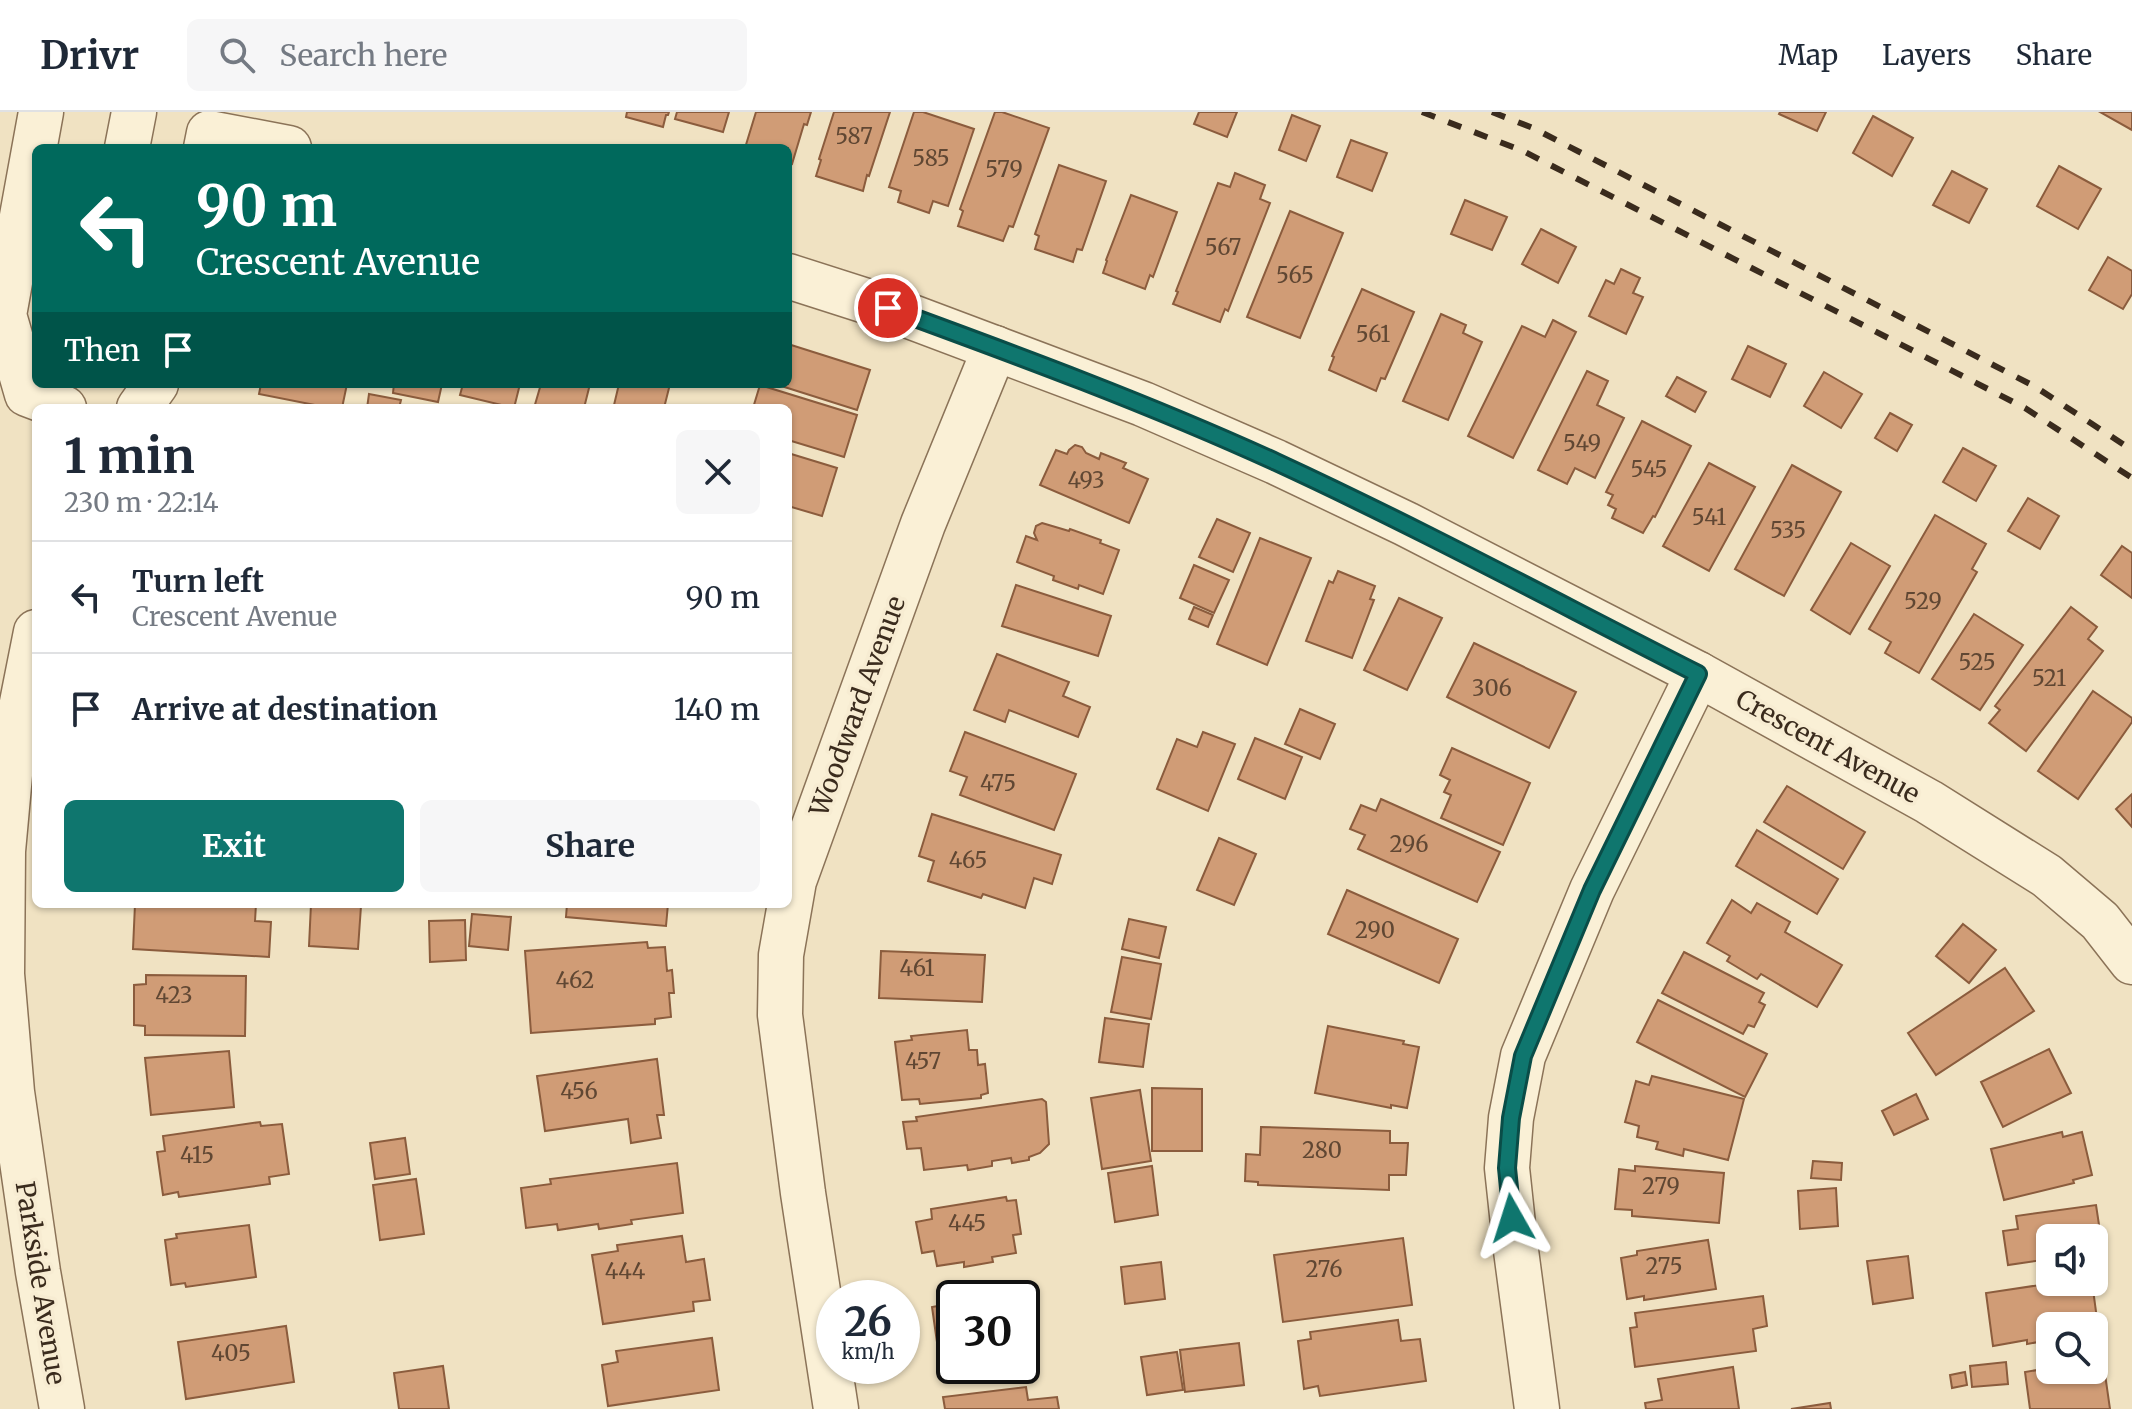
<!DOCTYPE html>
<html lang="en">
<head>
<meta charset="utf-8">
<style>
	body { margin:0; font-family:Merriweather,serif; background:#f6f6f7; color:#1f2937; height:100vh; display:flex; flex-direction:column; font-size:30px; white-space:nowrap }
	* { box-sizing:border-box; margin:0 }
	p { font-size:26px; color:#747a83 }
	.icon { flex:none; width:44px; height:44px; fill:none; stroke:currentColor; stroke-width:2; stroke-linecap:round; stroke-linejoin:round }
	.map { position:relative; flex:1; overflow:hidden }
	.sheet { position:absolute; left:32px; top:292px; width:760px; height:504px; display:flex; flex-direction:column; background:#fff; border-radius:12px; box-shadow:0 2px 6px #0004 }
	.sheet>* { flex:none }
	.hud { position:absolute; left:32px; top:32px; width:760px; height:244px; border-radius:12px; box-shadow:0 2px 6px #0004; background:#00695c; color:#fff; overflow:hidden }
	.fabs { position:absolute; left:2036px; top:1112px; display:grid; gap:16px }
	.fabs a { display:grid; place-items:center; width:72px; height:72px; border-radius:12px; background:#fff; box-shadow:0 2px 6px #0004; font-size:40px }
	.speed { position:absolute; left:816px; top:1168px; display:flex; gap:16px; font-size:40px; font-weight:700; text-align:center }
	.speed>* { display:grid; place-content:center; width:104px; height:104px; border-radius:50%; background:#fff; box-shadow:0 2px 6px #0004; line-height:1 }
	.speed small { font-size:20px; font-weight:400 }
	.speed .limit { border:4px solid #111; border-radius:12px; background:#fff; color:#111 }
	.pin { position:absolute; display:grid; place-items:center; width:68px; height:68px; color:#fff; margin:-34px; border:4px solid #fff; border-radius:50%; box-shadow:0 2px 8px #0007 }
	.me { position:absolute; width:88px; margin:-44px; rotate:354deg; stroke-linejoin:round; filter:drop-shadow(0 0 6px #0008) }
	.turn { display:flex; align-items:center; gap:28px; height:168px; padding:0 32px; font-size:36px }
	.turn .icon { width:104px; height:104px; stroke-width:2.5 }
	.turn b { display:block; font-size:56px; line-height:68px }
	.then { display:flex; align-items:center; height:76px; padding:0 32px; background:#0003; gap:16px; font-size:30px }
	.round { display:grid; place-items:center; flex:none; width:84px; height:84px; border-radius:12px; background:#f6f6f7 }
	.summary { display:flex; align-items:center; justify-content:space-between; height:136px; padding:0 32px }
	h1 { font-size:48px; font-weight:700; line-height:60px }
	.button { display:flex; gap:16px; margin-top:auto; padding:16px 32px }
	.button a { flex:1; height:92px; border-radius:12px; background:#0f766e; color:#fff; font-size:32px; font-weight:700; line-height:92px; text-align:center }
	.button a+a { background:#f6f6f7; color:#1f2937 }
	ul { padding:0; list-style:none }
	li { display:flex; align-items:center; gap:24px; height:112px; padding:0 32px; border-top:2px solid #e0e1e3 }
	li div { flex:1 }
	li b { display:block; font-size:30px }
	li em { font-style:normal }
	header { display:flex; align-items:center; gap:48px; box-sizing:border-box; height:112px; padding:0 40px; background:#fff; border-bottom:2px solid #e0e1e3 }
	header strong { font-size:38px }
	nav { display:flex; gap:44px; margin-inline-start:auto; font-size:28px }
	.search { width:560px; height:72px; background:#f6f6f7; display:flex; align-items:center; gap:20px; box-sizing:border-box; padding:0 28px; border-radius:12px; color:#747a83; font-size:30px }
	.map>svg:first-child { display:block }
	.building { fill:#d09c76; stroke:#8b5c3d; stroke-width:2 }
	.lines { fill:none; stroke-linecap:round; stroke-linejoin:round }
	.minor-casing { stroke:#8b7358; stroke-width:47 }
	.minor { stroke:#faf0d6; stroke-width:44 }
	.rail { stroke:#3a2b1d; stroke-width:6; stroke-dasharray:14 14; stroke-linecap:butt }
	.route-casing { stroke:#0a4d48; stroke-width:20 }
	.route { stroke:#0f766e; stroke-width:14 }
	.labels { text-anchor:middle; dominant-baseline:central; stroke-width:7; stroke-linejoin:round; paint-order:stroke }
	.number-label { font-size:22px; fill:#604733 }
	.street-label { font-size:26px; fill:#3a2b1d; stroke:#f7ecd2 }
</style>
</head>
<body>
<header>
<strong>Drivr</strong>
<div class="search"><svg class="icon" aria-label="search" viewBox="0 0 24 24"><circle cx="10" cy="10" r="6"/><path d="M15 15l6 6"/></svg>Search here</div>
<nav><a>Map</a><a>Layers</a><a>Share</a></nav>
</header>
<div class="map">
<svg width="2132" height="1297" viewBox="0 0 2132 1297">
	<rect width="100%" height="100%" fill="#f0e2c2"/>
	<g class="building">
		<polygon points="627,0 669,0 668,3 666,3 663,15 626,5"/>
		<polygon points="677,0 729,0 723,20 675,7"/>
		<polygon points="756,0 811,0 807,13 804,12 792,52 788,51 788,36 745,36"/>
		<polygon points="834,0 890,0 869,64 867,63 863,79 816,64 821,48 819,47"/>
		<polygon points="914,0 923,0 974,17 948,94 933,89 929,101 898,90 901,79 889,75"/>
		<polygon points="995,0 1002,0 1049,16 1013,115 1009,114 1003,129 958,114 963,99 960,97"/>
		<polygon points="1199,0 1237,0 1227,25 1194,12"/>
		<polygon points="1780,0 1826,0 1817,19 1779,2"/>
		<polygon points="2100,0 2132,0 2132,18"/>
		<polygon points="1292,3 1320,14 1306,49 1279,38"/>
		<polygon points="1873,4 1913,26 1892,64 1853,41"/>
		<polygon points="1351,28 1387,41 1372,79 1337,65"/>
		<polygon points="1059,53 1106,69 1082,138 1077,137 1073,150 1035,137 1039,124 1035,122"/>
		<polygon points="2059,54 2101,77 2078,117 2037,94"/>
		<polygon points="1952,59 1987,77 1969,111 1933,93"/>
		<polygon points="1235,61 1265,73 1260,87 1270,91 1228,199 1225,197 1220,210 1173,192 1178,180 1176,179 1218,71 1230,75"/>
		<polygon points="1131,83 1177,100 1153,165 1150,163 1145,177 1103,161 1107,149 1106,148"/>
		<polygon points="1465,88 1507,105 1492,138 1451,122"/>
		<polygon points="1290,99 1343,121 1300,226 1247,205"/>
		<polygon points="1541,117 1576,135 1558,171 1522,152"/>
		<polygon points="2108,145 2132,159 2132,182 2123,197 2089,178"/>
		<polygon points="1621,157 1640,166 1633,181 1643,185 1626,222 1589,204 1606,168 1614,172"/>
		<polygon points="1362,177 1414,200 1385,267 1381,266 1376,279 1329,258 1334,245 1332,244"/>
		<polygon points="1441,202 1466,213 1463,221 1482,230 1448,308 1403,289"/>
		<polygon points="1553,208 1576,220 1513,346 1468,324 1522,214 1545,225"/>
		<polygon points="788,232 870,258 857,298 775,272 788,272"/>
		<polygon points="1748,234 1786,252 1770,285 1732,267"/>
		<polygon points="1587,259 1608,269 1597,293 1624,306 1595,366 1575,356 1567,372 1538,358"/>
		<polygon points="1824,260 1862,282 1841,316 1804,294"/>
		<polygon points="1677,265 1706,280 1695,300 1666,284"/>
		<polygon points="261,272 347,272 342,296 330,296 259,282"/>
		<polygon points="394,272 442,272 438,290 393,281"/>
		<polygon points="463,272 520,272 514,296 460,283"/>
		<polygon points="541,272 590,272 584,296 534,296"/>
		<polygon points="619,272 670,272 664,296 625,296 614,293"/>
		<polygon points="760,273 857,303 844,345 788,328 788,296 753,296"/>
		<polygon points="369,282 401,288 399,296 367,296"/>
		<polygon points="1890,301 1912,313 1897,339 1875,326"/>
		<polygon points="1642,309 1691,334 1655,405 1653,404 1643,421 1612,406 1616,397 1608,393 1613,383 1606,380"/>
		<polygon points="1075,333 1082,335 1086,341 1099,347 1101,341 1126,351 1123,356 1148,367 1129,411 1040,373 1056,338 1067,342 1069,338"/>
		<polygon points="1963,336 1996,354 1976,389 1943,370"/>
		<polygon points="788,341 837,356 822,404 788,394"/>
		<polygon points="1709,351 1755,375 1709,459 1663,434"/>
		<polygon points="1792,353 1841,380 1784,484 1735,457"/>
		<polygon points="2028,386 2059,404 2040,437 2008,419"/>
		<polygon points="1935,403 1986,432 1972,457 1977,460 1919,561 1885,541 1891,530 1869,517"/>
		<polygon points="1217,407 1250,421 1233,460 1199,445"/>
		<polygon points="1042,411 1069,419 1070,417 1101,428 1100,431 1119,438 1103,482 1079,473 1078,477 1053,468 1054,464 1017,450 1026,424 1037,428 1034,421 1036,414"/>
		<polygon points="1260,426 1311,446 1267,553 1217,532"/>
		<polygon points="1851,431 1890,454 1850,522 1811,498"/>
		<polygon points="2122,434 2132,441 2132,486 2101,463"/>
		<polygon points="1194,453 1229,468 1214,501 1180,486"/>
		<polygon points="1338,459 1375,474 1370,487 1374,488 1352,546 1306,529 1329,469 1333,471"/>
		<polygon points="1016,473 1111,504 1098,544 1002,514"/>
		<polygon points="1399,486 1442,506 1407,578 1364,558"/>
		<polygon points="1194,495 1213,503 1208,515 1189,507"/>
		<polygon points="2071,495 2097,515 2088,527 2103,539 2026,639 1989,611 2000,598 1995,594"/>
		<polygon points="1974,502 2023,533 1980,598 1932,567"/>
		<polygon points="1474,531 1576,580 1549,636 1447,585"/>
		<polygon points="997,542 1069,570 1063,584 1090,595 1078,625 1009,598 1005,610 974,598"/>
		<polygon points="2093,579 2132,606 2132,610 2078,687 2038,659"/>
		<polygon points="1300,597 1335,612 1320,647 1285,632"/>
		<polygon points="965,620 1076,662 1054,718 960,683 967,665 950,659"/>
		<polygon points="1203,620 1235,632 1208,699 1157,677 1177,627 1197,635"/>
		<polygon points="1255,626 1302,645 1285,687 1238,667"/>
		<polygon points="1452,636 1530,671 1503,733 1441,706 1451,683 1444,680 1450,668 1440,663"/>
		<polygon points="1787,674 1865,720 1843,757 1764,710"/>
		<polygon points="2132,682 2132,715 2116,697"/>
		<polygon points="1381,687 1500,740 1477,790 1358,737 1365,723 1350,717 1361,693 1376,699"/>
		<polygon points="932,702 1061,743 1052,772 1034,766 1025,796 983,782 981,786 928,769 934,749 919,744"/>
		<polygon points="1757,718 1838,767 1817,802 1736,754"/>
		<polygon points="1219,726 1256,742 1234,793 1197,778"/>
		<polygon points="1347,778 1458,827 1439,871 1328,822"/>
		<polygon points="1732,788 1751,801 1757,791 1790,810 1785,820 1842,853 1817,895 1761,862 1757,867 1727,849 1730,844 1707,831"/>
		<polygon points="135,792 256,792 255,809 271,810 269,845 133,837"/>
		<polygon points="311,792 361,794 358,837 309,834"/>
		<polygon points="567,792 668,792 666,814 566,805"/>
		<polygon points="472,802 511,805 508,838 469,834"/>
		<polygon points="1129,807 1166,815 1159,846 1122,837"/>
		<polygon points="465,808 466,848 430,850 429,809"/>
		<polygon points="1963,812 1996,838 1969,871 1936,844"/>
		<polygon points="647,830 648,836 665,835 667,859 672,858 674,881 669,881 671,905 655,907 655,912 531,921 525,839"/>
		<polygon points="881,839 985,843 982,890 879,886"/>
		<polygon points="1684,840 1764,881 1759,890 1765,893 1754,915 1748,913 1743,922 1662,881"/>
		<polygon points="1122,845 1161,852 1151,907 1111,900"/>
		<polygon points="2005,856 2034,899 1936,963 1908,921"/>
		<polygon points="146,863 246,864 245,924 145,923 145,914 134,913 134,873 146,872"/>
		<polygon points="1658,888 1767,942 1745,985 1637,930"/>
		<polygon points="1105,906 1149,912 1143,955 1099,950"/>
		<polygon points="1328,914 1404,929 1403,932 1419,935 1407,996 1391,993 1391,996 1315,981"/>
		<polygon points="967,918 969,938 977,938 978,953 985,952 988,981 981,983 981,986 920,992 919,987 902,988 895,930 912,928 911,924"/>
		<polygon points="2049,937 2071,981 2003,1015 1981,970"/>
		<polygon points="229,939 234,995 151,1003 145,946"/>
		<polygon points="657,947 664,1003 657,1003 661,1026 631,1031 628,1007 545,1019 537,964"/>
		<polygon points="1652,964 1744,987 1728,1048 1684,1037 1683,1044 1656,1037 1658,1030 1637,1025 1639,1014 1625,1010 1636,969 1649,973"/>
		<polygon points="1152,976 1202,977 1202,1039 1152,1039"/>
		<polygon points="1140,978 1151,1049 1102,1057 1091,986"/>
		<polygon points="1916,982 1928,1007 1894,1023 1882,999"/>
		<polygon points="1042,987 1046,990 1049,1032 1040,1041 1029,1045 1029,1048 1012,1051 1011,1046 992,1049 992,1054 968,1058 967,1053 924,1058 921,1036 907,1037 903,1010 917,1009 916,1005"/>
		<polygon points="260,1010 261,1014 282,1012 289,1062 269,1065 270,1072 179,1085 178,1080 163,1083 157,1040 165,1039 163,1024"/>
		<polygon points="1261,1015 1390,1019 1390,1031 1408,1031 1406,1063 1389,1063 1389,1078 1258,1073 1258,1070 1245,1069 1246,1042 1260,1043"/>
		<polygon points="2062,1020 2063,1025 2082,1020 2092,1063 2073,1068 2074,1071 2004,1088 1991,1037"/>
		<polygon points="405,1026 410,1062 375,1067 370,1031"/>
		<polygon points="1813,1049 1842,1051 1841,1068 1811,1066"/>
		<polygon points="677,1051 683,1101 631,1108 632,1112 599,1117 598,1112 558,1118 557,1112 526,1116 521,1076 551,1072 550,1067"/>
		<polygon points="1152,1054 1158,1103 1115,1110 1108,1061"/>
		<polygon points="1635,1054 1724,1061 1719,1111 1632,1104 1632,1098 1615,1097 1619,1057 1635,1059"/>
		<polygon points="416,1067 424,1122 380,1128 373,1073"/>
		<polygon points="1836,1076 1838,1114 1800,1117 1798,1079"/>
		<polygon points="1006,1085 1007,1089 1016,1088 1021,1122 1013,1123 1016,1141 992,1145 993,1150 964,1155 964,1150 937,1154 934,1139 922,1141 916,1110 932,1107 931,1097"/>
		<polygon points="2096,1093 2103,1139 2094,1140 2094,1126 2050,1126 2050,1147 2008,1153 2003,1119 2018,1117 2016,1104"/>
		<polygon points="249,1113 256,1165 186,1175 185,1171 171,1173 165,1128 177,1126 176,1122"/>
		<polygon points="682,1124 686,1150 704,1147 710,1188 693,1190 694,1199 603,1212 592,1143 618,1139 617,1133"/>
		<polygon points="1403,1126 1412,1193 1283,1210 1274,1143"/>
		<polygon points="1708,1128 1716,1177 1644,1188 1644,1184 1627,1187 1621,1146 1637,1143 1637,1139"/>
		<polygon points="1908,1144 1913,1186 1873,1192 1867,1149"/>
		<polygon points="1161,1150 1165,1187 1125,1192 1121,1155"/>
		<polygon points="2060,1170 2092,1170 2097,1207 2072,1211 2073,1214 2050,1214 2050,1228 2027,1232 2027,1228 1993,1234 1986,1181"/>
		<polygon points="1022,1181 1032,1243 1022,1245 1022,1186 989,1186"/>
		<polygon points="1763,1184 1767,1214 1753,1217 1756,1239 1635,1255 1630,1216 1637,1215 1635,1201"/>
		<polygon points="954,1191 954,1254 964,1254 953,1256 949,1228 937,1230 932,1195"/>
		<polygon points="1398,1208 1401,1229 1420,1227 1426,1269 1320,1284 1318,1274 1304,1277 1298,1229 1311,1227 1310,1220"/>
		<polygon points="286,1214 294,1270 186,1287 178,1230"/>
		<polygon points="712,1226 719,1278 608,1294 602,1253 618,1250 616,1239"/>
		<polygon points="1239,1231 1244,1273 1185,1280 1180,1238"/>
		<polygon points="1177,1240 1183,1278 1147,1283 1141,1245"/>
		<polygon points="2103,1248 2110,1297 2030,1297 2025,1260 2050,1256 2050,1258 2094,1258 2094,1249"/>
		<polygon points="2006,1250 2008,1272 1972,1275 1970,1254"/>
		<polygon points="443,1254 449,1297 399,1297 394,1261"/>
		<polygon points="1733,1255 1739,1297 1646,1297 1645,1291 1662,1288 1658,1267"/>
		<polygon points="1965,1260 1967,1273 1952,1276 1950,1263"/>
		<polygon points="1026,1275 1028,1288 1057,1285 1059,1297 945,1297 943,1285"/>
		<polygon points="1830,1291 1831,1297 1791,1297"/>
	</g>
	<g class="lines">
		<g class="minor-casing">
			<g id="minor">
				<polyline points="41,0 4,203 27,282 64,296"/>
				<polyline points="127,36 134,0"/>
				<polyline points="206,36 209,21 289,36"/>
				<polyline points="788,164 888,196 1143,292 1276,350 1406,412 1698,562 1929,690 2047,764 2100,809 2132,850"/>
				<polyline points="139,296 156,272"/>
				<polyline points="36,520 12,641 3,739 2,862 12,980 38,1160 62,1297"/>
				<polyline points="836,1297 803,1081 780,903 781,843 794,769 923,412 995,236"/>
				<polyline points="1537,1297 1515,1131 1507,1056 1511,1006 1523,944 1592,778 1698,562"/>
			</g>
		</g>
		<use href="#minor" class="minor"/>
		<g class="rail">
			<polyline points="1422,0 1523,39 2025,296 2132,366"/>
			<polyline points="1492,0 1533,16 2034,274 2132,338"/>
		</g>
	</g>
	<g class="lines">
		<g class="route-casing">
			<path id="route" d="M888,196C1019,244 1149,292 1276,350C1419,416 1558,491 1698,562L1592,778L1523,944L1511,1006L1507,1056L1512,1106"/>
		</g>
		<use href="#route" class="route"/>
	</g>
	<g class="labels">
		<g class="number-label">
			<text x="854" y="24">587</text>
			<text x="931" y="46">585</text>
			<text x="1004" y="57">579</text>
			<text x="1223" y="135">567</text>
			<text x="1295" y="163">565</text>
			<text x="1373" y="222">561</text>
			<text x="1582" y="331">549</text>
			<text x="1649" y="357">545</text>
			<text x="1086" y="368">493</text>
			<text x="1709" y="405">541</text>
			<text x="1788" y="418">535</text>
			<text x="1923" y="489">529</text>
			<text x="1977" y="550">525</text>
			<text x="2049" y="566">521</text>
			<text x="1492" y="576">306</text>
			<text x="998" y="671">475</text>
			<text x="1409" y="732">296</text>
			<text x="968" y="748">465</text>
			<text x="1375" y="818">290</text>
			<text x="917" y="856">461</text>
			<text x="575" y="868">462</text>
			<text x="174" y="883">423</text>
			<text x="923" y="949">457</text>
			<text x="579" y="979">456</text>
			<text x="1322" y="1038">280</text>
			<text x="197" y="1043">415</text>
			<text x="1661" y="1074">279</text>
			<text x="967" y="1111">445</text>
			<text x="1664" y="1154">275</text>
			<text x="1324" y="1157">276</text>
			<text x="625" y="1159">444</text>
			<text x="231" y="1241">405</text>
		</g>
		<g class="street-label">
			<text transform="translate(857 594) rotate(-70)">Woodward Avenue</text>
			<text transform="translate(1828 634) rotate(29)">Crescent Avenue</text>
			<text transform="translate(41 1171) rotate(81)">Parkside Avenue</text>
		</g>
	</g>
</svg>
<div class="fabs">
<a><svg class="icon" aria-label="sound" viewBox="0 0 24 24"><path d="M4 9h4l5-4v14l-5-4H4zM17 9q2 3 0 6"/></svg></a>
<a><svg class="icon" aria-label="search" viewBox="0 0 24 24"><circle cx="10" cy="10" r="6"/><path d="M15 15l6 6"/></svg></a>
</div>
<div class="speed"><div>26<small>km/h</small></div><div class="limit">30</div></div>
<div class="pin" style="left:888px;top:196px;background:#d93025"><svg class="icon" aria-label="arrive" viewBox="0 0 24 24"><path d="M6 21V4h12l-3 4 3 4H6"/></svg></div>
<svg class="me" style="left:1512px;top:1106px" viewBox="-20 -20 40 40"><path d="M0-17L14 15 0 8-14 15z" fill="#0f766e" stroke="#fff" stroke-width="4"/></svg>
<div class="hud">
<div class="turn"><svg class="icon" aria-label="left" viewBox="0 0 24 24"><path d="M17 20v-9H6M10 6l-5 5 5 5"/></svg><div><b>90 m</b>Crescent Avenue</div></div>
<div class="then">Then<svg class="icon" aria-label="arrive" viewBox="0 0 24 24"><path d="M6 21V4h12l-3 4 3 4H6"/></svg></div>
</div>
<section class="sheet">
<div class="summary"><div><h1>1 min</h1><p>230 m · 22:14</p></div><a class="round"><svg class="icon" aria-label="close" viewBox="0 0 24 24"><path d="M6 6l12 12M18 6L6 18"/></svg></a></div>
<ul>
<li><svg class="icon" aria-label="left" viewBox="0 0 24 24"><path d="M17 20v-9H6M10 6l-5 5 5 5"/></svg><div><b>Turn left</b><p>Crescent Avenue</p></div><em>90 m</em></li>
<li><svg class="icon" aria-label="arrive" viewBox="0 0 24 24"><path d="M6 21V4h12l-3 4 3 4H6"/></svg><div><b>Arrive at destination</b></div><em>140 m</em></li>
</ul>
<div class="button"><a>Exit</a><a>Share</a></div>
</section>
</div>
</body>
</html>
